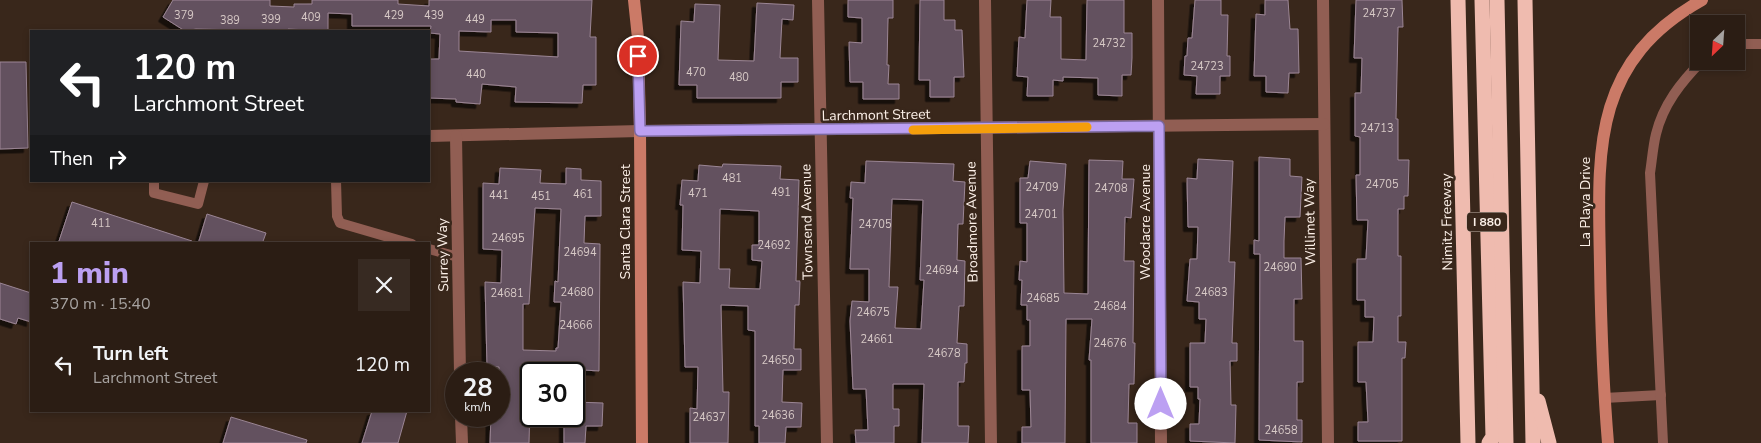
<!DOCTYPE html>
<html lang="en">
<head>
<meta charset="utf-8">
<style>
	body { margin:0; font-family:"Nunito Sans",sans-serif; background:#372a22; color:#f1f3f6; height:100vh; display:flex; flex-direction:column; font-size:19px; white-space:nowrap }
	* { box-sizing:border-box; margin:0 }
	p { font-size:16px; color:#a6a2a0 }
	.icon { flex:none; width:28px; height:28px; fill:none; stroke:currentColor; stroke-width:2; stroke-linecap:round; stroke-linejoin:round }
	.map { position:relative; flex:1; overflow:hidden }
	.panel { position:absolute; left:30px; top:242px; width:400px; height:170px; display:flex; flex-direction:column; background:#2b1d14; border-radius:0px; box-shadow:0 2px 8px #0003,0 0 0 1px #473b34 }
	.panel>* { flex:none }
	.banner { position:absolute; left:30px; top:30px; width:400px; height:152px; border-radius:0px; box-shadow:0 2px 8px #0003,0 0 0 1px #473b34; background:#202124; color:#fff; overflow:hidden }
	.needle { width:32px; rotate:205deg }
	.tools { position:absolute; left:1690px; top:15px; display:grid; gap:10px }
	.tools a { display:grid; place-items:center; width:55px; height:55px; border-radius:0px; background:#2b1d14; box-shadow:0 2px 8px #0003,0 0 0 1px #473b34; font-size:25px }
	.speed { position:absolute; left:445px; top:362px; display:flex; gap:10px; font-size:25px; font-weight:700; text-align:center }
	.speed>* { display:grid; place-content:center; width:65px; height:65px; border-radius:50%; background:#2b1d14; box-shadow:0 2px 8px #0003,0 0 0 1px #473b34; line-height:1 }
	.speed small { font-size:12px; font-weight:400 }
	.speed .limit { border:2px solid #111; border-radius:8px; background:#fff; color:#111 }
	.pin { position:absolute; display:grid; place-items:center; width:42px; height:42px; color:#fff; margin:-21px; border:2px solid #fff; border-radius:50%; box-shadow:0 1px 5px #0007 }
	.me { position:absolute; width:55px; margin:-28px; rotate:0deg; stroke-linejoin:round; filter:drop-shadow(0 0 4px #0008) }
	.turn { display:flex; align-items:center; gap:18px; height:105px; padding:0 20px; font-size:22px }
	.turn .icon { width:65px; height:65px; stroke-width:2.5 }
	.turn b { display:block; font-size:35px; line-height:42px }
	.then { display:flex; align-items:center; height:48px; padding:0 20px; background:#0003; gap:10px; font-size:19px }
	.round { display:grid; place-items:center; flex:none; width:52px; height:52px; border-radius:0px; background:#372a22 }
	.overview { display:flex; align-items:center; justify-content:space-between; height:85px; padding:0 20px }
	h1 { font-size:30px; font-weight:800; line-height:38px; color:#bca0f2 }
	ul { padding:0; list-style:none }
	li { display:flex; align-items:center; gap:15px; height:75px; padding:0 20px }
	li div { flex:1 }
	li b { display:block; font-size:19px }
	li em { font-style:normal }
	.map>svg:first-child { display:block }
	.building { fill:#64515f; stroke:#9b8695; fill-rule:evenodd; filter:url(#shadow) }
	.lines { fill:none; stroke-linecap:round; stroke-linejoin:round }
	.lane { stroke:#915e53; stroke-width:10 }
	.street { stroke:#915e53; stroke-width:12 }
	.secondary { stroke:#cb7a67; stroke-width:12 }
	.highway { stroke:#efbbaf; stroke-width:15 }
	.route-casing { stroke:#7a689d; stroke-width:12 }
	.route { stroke:#bca0f2; stroke-width:9 }
	.slow { stroke:#f59e0b; stroke-width:9 }
	.labels { text-anchor:middle; dominant-baseline:central; stroke-width:5; stroke-linejoin:round; paint-order:stroke }
	.number-label { font-size:11px; fill:#d7c9c6 }
	.shield { fill:#39271b; stroke:#c2b4ab; stroke-width:1 }
	.shield-label { font-size:12px; font-weight:bold; fill:#fdf1e9 }
	.street-label { font-size:14px; fill:#fdf1e9; stroke:#39271b }
</style>
</head>
<body>
<div class="map">
<svg width="1761" height="443" viewBox="0 0 1761 443">
	<defs>
		<filter id="shadow"><feDropShadow dx="-4.5" dy="4.5" stdDeviation="0" flood-color="#0009"/></filter>
	</defs>
	<rect width="100%" height="100%" fill="#39271b"/>
	<g class="building">
		<path d="M173,0H270V6L294,7V4H312V0H398V4L429,6V0H592L590,37H596V85H583L582,103L515,102L516,87L482,84L480,104L456,102V99L429,98V59H439L440,34L430,33L431,26H352V14L328,13V31L288,29V31L196,29L185,31L163,17ZM491,20H516V32L558,33V57L459,51V31L491,32Z"/>
		<polygon points="848,0 893,0 893,18 888,18 887,65 889,65 888,84 899,84 899,99 863,99 863,82 850,82 849,42 862,43 862,18 848,17"/>
		<polygon points="920,0 944,0 944,20 955,20 955,30 962,30 964,77 954,77 954,97 930,97 930,80 919,80"/>
		<polygon points="1027,0 1051,0 1050,17 1061,17 1061,59 1086,60 1087,0 1124,0 1124,33 1132,33 1132,58 1131,75 1122,75 1122,96 1098,95 1098,78 1063,77 1063,81 1053,80 1053,96 1027,96 1028,77 1017,76 1019,37 1025,38"/>
		<polygon points="1195,0 1221,0 1221,15 1228,15 1227,56 1230,56 1230,76 1220,76 1220,94 1196,94 1197,76 1184,75 1185,56 1187,56 1188,38 1192,38"/>
		<polygon points="1265,0 1288,0 1290,29 1298,29 1299,73 1289,73 1288,93 1266,92 1266,76 1254,76 1256,14 1265,15"/>
		<polygon points="1356,0 1402,0 1403,27 1398,27 1396,119 1398,119 1398,160 1409,160 1408,196 1404,196 1404,209 1398,209 1398,256 1401,256 1401,316 1398,316 1398,342 1406,342 1405,358 1402,358 1402,441 1358,441 1358,422 1368,422 1366,382 1358,382 1358,342 1373,342 1374,317 1365,317 1365,300 1357,300 1357,259 1366,259 1368,220 1357,220 1356,175 1360,175 1360,137 1355,136 1355,93 1361,93 1362,58 1354,58"/>
		<polygon points="757,3 794,5 793,20 782,19 780,58 798,58 798,82 781,82 781,98 697,98 697,85 679,85 681,21 694,22 695,4 720,5 718,60 754,61"/>
		<polygon points="0,62 26,62 28,148 0,149"/>
		<polygon points="1259,157 1290,159 1290,176 1302,177 1300,217 1285,217 1284,241 1284,258 1301,258 1302,299 1294,299 1294,341 1303,341 1303,382 1297,382 1297,420 1302,420 1302,442 1259,440 1260,254 1254,254 1254,240 1259,241"/>
		<polygon points="1198,159 1233,161 1229,262 1235,262 1232,343 1237,343 1237,361 1230,361 1231,405 1236,405 1235,443 1190,441 1190,424 1199,424 1200,399 1198,399 1198,387 1190,387 1190,343 1205,343 1206,319 1199,319 1199,302 1187,301 1190,259 1197,259 1198,227 1188,227 1187,178 1197,179"/>
		<polygon points="1089,160 1123,161 1122,179 1134,179 1131,218 1125,217 1124,261 1134,261 1133,343 1135,343 1134,384 1129,384 1128,423 1137,423 1137,443 1091,443 1091,360 1089,360 1092,319 1066,319 1065,443 1022,443 1022,427 1031,427 1030,390 1022,390 1022,346 1030,346 1030,320 1027,320 1027,305 1021,305 1022,280 1019,280 1020,261 1027,262 1027,223 1020,223 1020,178 1028,178 1030,161 1066,164 1063,210 1064,293 1088,294"/>
		<path d="M866,161L954,164L953,181L965,182L963,224H958L957,260L965,261L964,306H959L957,343L967,344V363H965L964,382H958V426H969L968,443H922L924,384H893V409H899V426H894V443H856L855,430H868L866,389H853L850,321L852,301L869,302V269H850L853,198H850L851,182L865,183ZM892,199L923,200L920,280H924L921,329L895,328L898,287H889Z"/>
		<path d="M723,164L781,166L780,179L799,180L796,281H800L799,305H795L794,349H801V370H783L782,402L802,403L801,427H786L785,443H759V426H755V331L748,330V306L721,305L723,392H729L728,443H690V408L697,409L698,367H685L683,282L700,283L701,251L682,250L683,205H680L682,180L698,181L699,165L722,167ZM720,209L759,211V245H752V260L762,261L760,289L729,288L730,269H719Z"/>
		<path d="M500,168L541,170L540,183L566,184V168L581,169V180L601,181V216H585L584,243L600,244L599,371L584,370V374H556V369L531,368L529,443H490L491,416H499V367L487,366L485,282L501,283L502,250L483,249V183L499,184ZM535,208L561,209L558,282L555,281L554,302H561L558,348H556V351L523,350V304H529Z"/>
		<polygon points="72,202 192,241 191,244 58,244"/>
		<polygon points="207,214 266,233 262,244 198,244"/>
		<polygon points="0,283 31,293 31,322 18,318 16,324 0,319"/>
		<polygon points="574,402 603,403 602,426 586,426 585,443 564,443 564,416 574,416"/>
		<polygon points="372,411 407,411 398,443 362,443"/>
		<polygon points="231,417 307,440 306,443 223,443"/>
	</g>
	<g class="lines">
		<g class="lane">
			<polyline points="1736,44 1761,44"/>
			<polyline points="154,181 154,193 198,204 204,181"/>
			<polyline points="336,181 337,216 340,223 412,244"/>
			<polyline points="429,249 458,257"/>
			<polyline points="1604,398 1661,395"/>
			<path d="M1663,443L1650,173C1652,160 1653,146 1656,134C1663,105 1681,82 1702,61"/>
		</g>
		<g class="street">
			<polyline points="818,0 827,443"/>
			<polyline points="985,0 991,443"/>
			<polyline points="1158,0 1161,443"/>
			<polyline points="1323,0 1328,443"/>
			<polyline points="429,136 640,131 1324,124"/>
			<polyline points="456,136 460,374"/>
			<polyline points="461,416 462,443"/>
		</g>
		<g class="secondary">
			<polyline points="634,0 638,38 640,131 642,443"/>
			<path d="M1608,443C1603,384 1601,324 1600,265C1598,153 1590,63 1702,0"/>
		</g>
		<g class="highway">
			<polyline points="1458,0 1468,443"/>
			<polyline points="1482,0 1493,437 1489,443"/>
			<polyline points="1497,0 1506,443"/>
			<polyline points="1525,0 1533,443"/>
			<polyline points="1538,401 1549,443"/>
		</g>
	</g>
	<g class="lines">
		<g class="route-casing">
			<polyline id="route" points="638,56 640,131 1159,126 1161,404"/>
		</g>
		<use href="#route" class="route"/>
		<polyline class="slow" points="913,130 1087,127"/>
	</g>
	<g class="labels">
		<g class="number-label">
			<text x="1379" y="13">24737</text>
			<text x="184" y="15">379</text>
			<text x="394" y="15">429</text>
			<text x="434" y="15">439</text>
			<text x="311" y="17">409</text>
			<text x="271" y="19">399</text>
			<text x="475" y="19">449</text>
			<text x="230" y="20">389</text>
			<text x="1109" y="43">24732</text>
			<text x="1207" y="66">24723</text>
			<text x="696" y="72">470</text>
			<text x="476" y="74">440</text>
			<text x="739" y="77">480</text>
			<text x="1377" y="128">24713</text>
			<text x="732" y="178">481</text>
			<text x="1382" y="184">24705</text>
			<text x="1042" y="187">24709</text>
			<text x="1111" y="188">24708</text>
			<text x="781" y="192">491</text>
			<text x="698" y="193">471</text>
			<text x="583" y="194">461</text>
			<text x="499" y="195">441</text>
			<text x="541" y="196">451</text>
			<text x="1041" y="214">24701</text>
			<text x="101" y="223">411</text>
			<text x="875" y="224">24705</text>
			<text x="508" y="238">24695</text>
			<text x="774" y="245">24692</text>
			<text x="580" y="252">24694</text>
			<text x="1280" y="267">24690</text>
			<text x="942" y="270">24694</text>
			<text x="577" y="292">24680</text>
			<text x="1211" y="292">24683</text>
			<text x="507" y="293">24681</text>
			<text x="1043" y="298">24685</text>
			<text x="1110" y="306">24684</text>
			<text x="873" y="312">24675</text>
			<text x="576" y="325">24666</text>
			<text x="877" y="339">24661</text>
			<text x="1110" y="343">24676</text>
			<text x="944" y="353">24678</text>
			<text x="778" y="360">24650</text>
			<text x="778" y="415">24636</text>
			<text x="709" y="417">24637</text>
			<text x="1281" y="430">24658</text>
		</g>
		<rect class="shield" x="1467" y="212.5" width="40" height="19" rx="4"/>
		<g class="shield-label">
			<text x="1487" y="222">I 880</text>
		</g>
		<g class="street-label">
			<text transform="translate(876 115) rotate(-1)">Larchmont Street</text>
			<text transform="translate(1585 202) rotate(-90)">La Playa Drive</text>
			<text transform="translate(625 222) rotate(-90)">Santa Clara Street</text>
			<text transform="translate(807 222) rotate(-91)">Townsend Avenue</text>
			<text transform="translate(972 222) rotate(-91)">Broadmore Avenue</text>
			<text transform="translate(1145 222) rotate(-90)">Woodacre Avenue</text>
			<text transform="translate(1310 222) rotate(-91)">Willimet Way</text>
			<text transform="translate(1447 222) rotate(-91)">Nimitz Freeway</text>
			<text transform="translate(443 255) rotate(-91)">Surrey Way</text>
		</g>
	</g>
</svg>
<div class="tools">
<a><svg class="needle" viewBox="-14 -14 28 28"><path d="M0-13l5 13h-10z" fill="#e53935"/><path d="M0 13l5-13h-10z" fill="#a6a2a0"/></svg></a>
</div>
<div class="speed"><div>28<small>km/h</small></div><div class="limit">30</div></div>
<div class="pin" style="left:638px;top:56px;background:#d93025"><svg class="icon" aria-label="arrive" viewBox="0 0 24 24"><path d="M6 21V4h12l-3 4 3 4H6"/></svg></div>
<svg class="me" style="left:1161px;top:404px" viewBox="-20 -20 40 40"><circle r="19" fill="#fff"/><path d="M0-13L10 11 0 6-10 11z" fill="#bca0f2"/></svg>
<div class="banner">
<div class="turn"><svg class="icon" aria-label="left" viewBox="0 0 24 24"><path d="M17 20v-9H6M10 6l-5 5 5 5"/></svg><div><b>120 m</b>Larchmont Street</div></div>
<div class="then">Then<svg class="icon" aria-label="right" viewBox="0 0 24 24"><path d="M7 20v-9h11M14 6l5 5-5 5"/></svg></div>
</div>
<section class="panel">
<div class="overview"><div><h1>1 min</h1><p>370 m · 15:40</p></div><a class="round"><svg class="icon" aria-label="close" viewBox="0 0 24 24"><path d="M6 6l12 12M18 6L6 18"/></svg></a></div>
<ul>
<li><svg class="icon" aria-label="left" viewBox="0 0 24 24"><path d="M17 20v-9H6M10 6l-5 5 5 5"/></svg><div><b>Turn left</b><p>Larchmont Street</p></div><em>120 m</em></li>
</ul>
</section>
</div>
</body>
</html>
